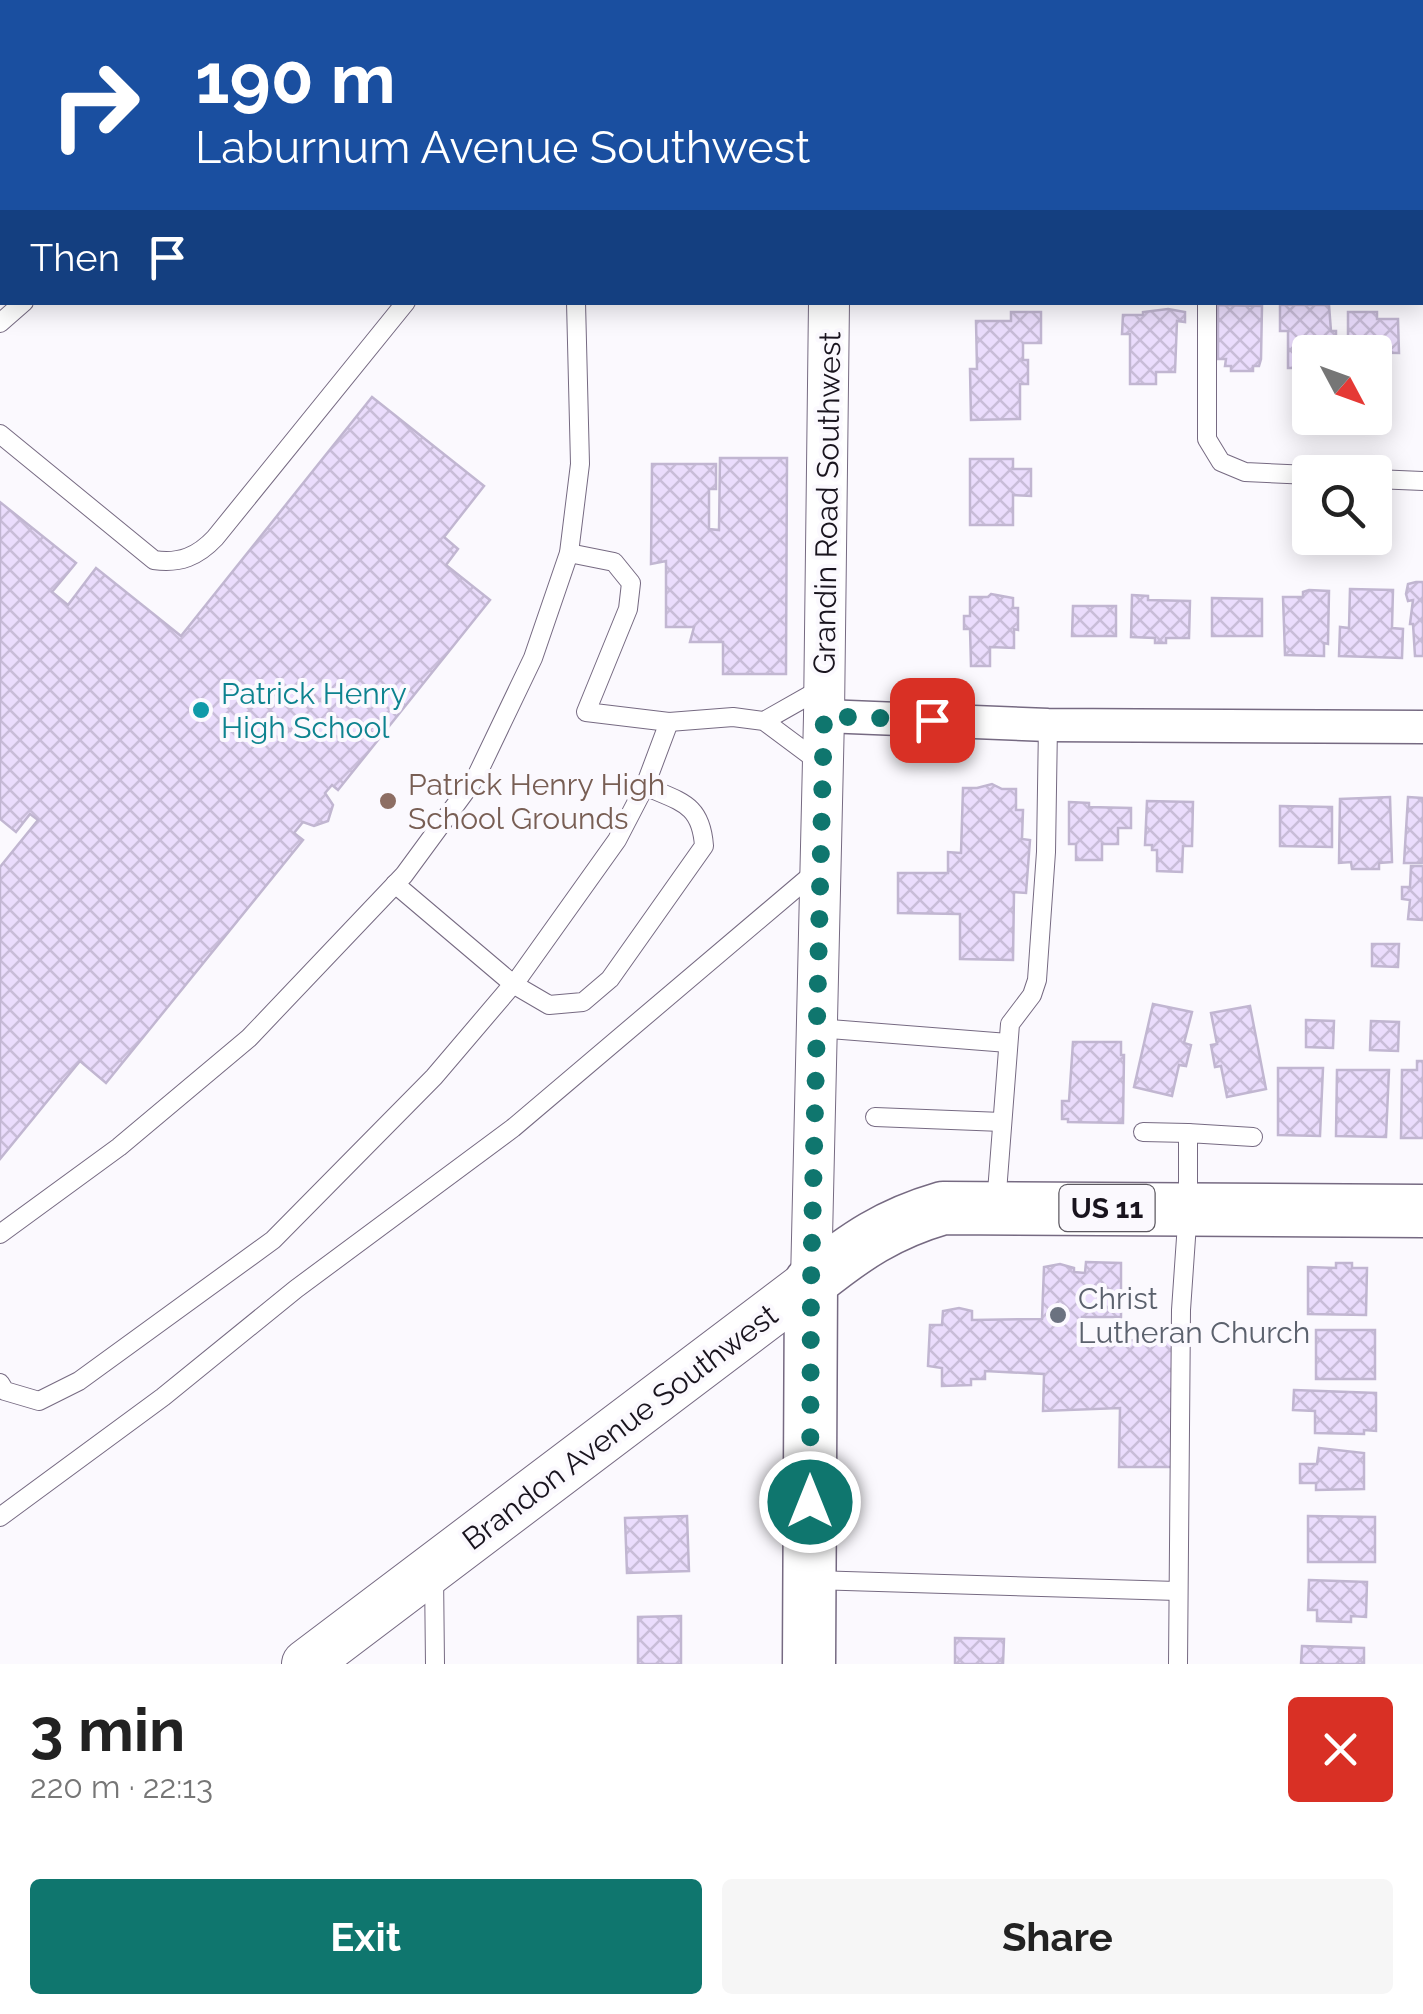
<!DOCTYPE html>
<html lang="en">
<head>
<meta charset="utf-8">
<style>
	body { margin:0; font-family:Raleway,sans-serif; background:#f6f6f6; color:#222; height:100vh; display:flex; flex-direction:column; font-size:38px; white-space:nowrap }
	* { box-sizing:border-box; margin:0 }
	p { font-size:32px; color:#767676 }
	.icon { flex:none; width:55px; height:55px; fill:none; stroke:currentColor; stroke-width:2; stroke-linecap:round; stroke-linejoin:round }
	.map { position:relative; height:1664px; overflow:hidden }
	.side { display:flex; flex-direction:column; background:#fff; flex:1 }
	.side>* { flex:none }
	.guide { position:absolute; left:0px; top:0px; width:1425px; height:305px; box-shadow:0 5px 25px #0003; background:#1a4fa0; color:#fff; overflow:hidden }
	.needle { width:65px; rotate:131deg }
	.tools { position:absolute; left:1292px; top:335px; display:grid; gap:20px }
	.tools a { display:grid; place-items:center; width:100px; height:100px; border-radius:10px; background:#fff; box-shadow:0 5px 25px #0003; font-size:50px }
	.pin { position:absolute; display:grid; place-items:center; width:85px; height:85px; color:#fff; margin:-42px; border-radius:20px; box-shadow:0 5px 15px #0006 }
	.me { position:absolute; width:110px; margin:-55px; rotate:0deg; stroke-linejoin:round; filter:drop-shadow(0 0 8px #0008) }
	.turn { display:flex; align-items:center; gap:35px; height:210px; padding:0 30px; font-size:45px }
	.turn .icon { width:130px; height:130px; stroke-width:2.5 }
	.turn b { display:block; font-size:70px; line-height:85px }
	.then { display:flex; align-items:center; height:95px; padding:0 30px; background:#0003; gap:20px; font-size:38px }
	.round { display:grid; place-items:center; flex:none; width:105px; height:105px; border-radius:10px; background:#f6f6f6 }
	.headline { display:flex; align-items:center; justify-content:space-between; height:170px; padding:0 30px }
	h1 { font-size:60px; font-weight:700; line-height:75px }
	.action { display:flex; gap:20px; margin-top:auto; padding:20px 30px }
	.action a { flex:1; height:115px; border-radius:10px; background:#0f766e; color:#fff; font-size:40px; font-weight:700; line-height:115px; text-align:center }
	.action a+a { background:#f6f6f6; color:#222 }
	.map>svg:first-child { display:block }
	.park { fill:url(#park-dots) }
	.building { fill:url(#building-cross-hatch); stroke:#c1b6d1; stroke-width:2.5 }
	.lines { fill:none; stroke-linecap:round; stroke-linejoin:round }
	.service-casing { stroke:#766a82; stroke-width:20 }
	.minor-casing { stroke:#766a82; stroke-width:35 }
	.tertiary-casing { stroke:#766a82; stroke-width:42 }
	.secondary-casing { stroke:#766a82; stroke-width:50 }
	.primary-casing { stroke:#766a82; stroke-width:55 }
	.service { stroke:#fff; stroke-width:18 }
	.minor { stroke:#fff; stroke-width:32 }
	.tertiary { stroke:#fff; stroke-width:40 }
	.secondary { stroke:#fff; stroke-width:48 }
	.primary { stroke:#fff; stroke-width:52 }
	.route { stroke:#0f766e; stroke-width:18; stroke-dasharray:0 32.4 }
	.culture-dot { fill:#0f9aa8; stroke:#fbf9fe; stroke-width:4 }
	.education-dot { fill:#8d6e63; stroke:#fbf9fe; stroke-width:4 }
	.worship-dot { fill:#6b7280; stroke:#fbf9fe; stroke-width:4 }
	.labels { text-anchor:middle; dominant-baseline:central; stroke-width:8; stroke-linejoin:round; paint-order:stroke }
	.shield { fill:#fbf9fe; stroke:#5d5961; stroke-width:2.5 }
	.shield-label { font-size:28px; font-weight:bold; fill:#19141e }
	.street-label { font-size:30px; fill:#19141e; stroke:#fbf9fe }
	.culture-label { font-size:30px; fill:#0d838f; stroke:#fbf9fe; text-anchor:start }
	.education-label { font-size:30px; fill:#785e54; stroke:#fbf9fe; text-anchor:start }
	.worship-label { font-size:30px; fill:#5b616d; stroke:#fbf9fe; text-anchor:start }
</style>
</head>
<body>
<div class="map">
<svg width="1423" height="1664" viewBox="0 0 1423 1664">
	<defs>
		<pattern id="park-dots" width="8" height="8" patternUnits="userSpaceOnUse" patternTransform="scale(2.5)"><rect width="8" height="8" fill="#b3edaf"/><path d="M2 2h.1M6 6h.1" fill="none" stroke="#99ca96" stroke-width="1.8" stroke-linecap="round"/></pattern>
		<pattern id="building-cross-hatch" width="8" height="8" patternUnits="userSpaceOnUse" patternTransform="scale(2.5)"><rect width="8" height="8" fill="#eadcfc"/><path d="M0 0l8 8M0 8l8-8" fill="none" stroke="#c8bcd8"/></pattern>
	</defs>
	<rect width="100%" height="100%" fill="#fbf9fe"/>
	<polygon class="park" points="591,0 863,0 590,2"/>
	<g class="building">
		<polygon points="85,0 176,0 82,2"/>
		<polygon points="1048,0 1113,0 1120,2 1048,2"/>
		<polygon points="2,45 2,201 0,199"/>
		<polygon points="1218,305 1262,306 1261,359 1259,366 1253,366 1253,371 1231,371 1231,366 1225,366 1226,359 1218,359"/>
		<polygon points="1280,305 1329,305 1331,331 1336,331 1336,352 1310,352 1310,368 1288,368 1288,331 1280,331"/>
		<polygon points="1168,309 1185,312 1185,322 1177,321 1175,372 1156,372 1156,384 1130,384 1130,334 1122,334 1123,315 1143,315 1143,312"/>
		<polygon points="1011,312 1041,312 1041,343 1023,343 1023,360 1028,360 1028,384 1020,384 1020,419 971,420 970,369 977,369 976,321 1011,321"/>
		<polygon points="1348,312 1377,312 1377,319 1398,319 1399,353 1348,352"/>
		<polygon points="372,397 484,486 444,537 458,549 446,565 490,600 338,790 332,785 325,793 333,805 328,821 314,826 303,822 294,833 303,840 106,1083 80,1061 0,1159 0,867 38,820 30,814 16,832 0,819 0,502 76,563 52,592 68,605 96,568 181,636"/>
		<polygon points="720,458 787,458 786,674 723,674 723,642 690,642 694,627 666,627 666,561 651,564 652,464 716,464 716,489 709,489 709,529 719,530"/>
		<polygon points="970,459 1013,459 1013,469 1031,469 1031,496 1013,495 1013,525 970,525"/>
		<polygon points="1416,582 1423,582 1423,656 1415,656 1413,624 1410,624 1413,600 1408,601 1406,594 1408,584"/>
		<polygon points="1350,589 1393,590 1392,628 1403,629 1402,658 1339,656 1340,627 1349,628"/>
		<polygon points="1309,590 1329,591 1328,644 1324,643 1324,656 1285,655 1283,597 1303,597 1303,592"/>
		<polygon points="991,594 1013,598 1013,608 1018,608 1018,630 1014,629 1014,648 990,647 990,666 971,666 970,629 964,629 964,616 970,616 970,597 988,597"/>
		<polygon points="1132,595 1148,596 1148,600 1190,601 1189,638 1166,638 1166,643 1155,643 1155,638 1131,637"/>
		<polygon points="1212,598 1262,599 1262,636 1212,636"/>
		<polygon points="1073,606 1116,606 1116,636 1072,636"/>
		<polygon points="992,784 1002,789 1016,789 1016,810 1023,810 1022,839 1030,840 1026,893 1014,892 1013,960 960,959 960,914 898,913 898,873 948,873 948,852 961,853 963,788 977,788"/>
		<polygon points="1390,797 1392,862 1379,863 1379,869 1352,869 1351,862 1339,863 1340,799"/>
		<polygon points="1408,797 1423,798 1423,863 1404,863"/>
		<polygon points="1147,801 1193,802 1192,846 1183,846 1182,872 1157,871 1157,850 1152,850 1152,845 1145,845"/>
		<polygon points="1069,802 1089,803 1089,807 1131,808 1131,828 1118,828 1118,844 1102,844 1102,860 1076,860 1076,844 1069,844"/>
		<polygon points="1280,806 1332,807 1332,847 1280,846"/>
		<polygon points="1411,866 1423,866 1423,920 1408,919 1410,900 1402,899 1402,887 1410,887"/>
		<polygon points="1372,944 1399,944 1398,967 1372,966"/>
		<polygon points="1153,1004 1192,1012 1184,1043 1191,1045 1186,1066 1179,1065 1172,1096 1134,1087"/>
		<polygon points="1250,1006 1266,1089 1227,1097 1221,1066 1215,1067 1211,1045 1217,1044 1211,1013"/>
		<polygon points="1306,1020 1334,1021 1333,1048 1306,1047"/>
		<polygon points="1371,1021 1399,1022 1398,1051 1370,1050"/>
		<polygon points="1073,1042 1121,1042 1121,1055 1124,1055 1123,1123 1068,1122 1068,1119 1062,1119 1062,1101 1069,1101"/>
		<polygon points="1417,1061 1423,1061 1423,1138 1401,1138 1402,1070 1417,1070"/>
		<polygon points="1278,1068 1323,1068 1320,1136 1278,1135"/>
		<polygon points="1337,1070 1389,1070 1386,1137 1336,1136"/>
		<polygon points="1086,1262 1121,1263 1121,1317 1082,1317 1084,1344 1123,1345 1123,1340 1175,1341 1173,1467 1119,1467 1120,1408 1043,1411 1044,1374 985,1371 985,1379 971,1379 971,1385 942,1386 942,1368 928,1366 930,1325 942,1325 943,1311 959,1308 972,1311 972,1320 1042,1319 1044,1267 1060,1264 1074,1268 1074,1272 1085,1273"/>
		<polygon points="1336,1263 1352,1263 1352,1268 1367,1268 1366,1315 1308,1314 1308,1267 1336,1268"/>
		<rect x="1316" y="1330" width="59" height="49"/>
		<polygon points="1294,1390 1376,1393 1376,1431 1364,1430 1364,1434 1315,1433 1315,1411 1293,1410"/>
		<polygon points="1319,1448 1364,1453 1364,1489 1316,1490 1316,1483 1300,1483 1300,1464 1317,1464"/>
		<polygon points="687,1516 689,1571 627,1573 625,1518"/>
		<polygon points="1308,1516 1375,1517 1375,1562 1308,1562"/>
		<polygon points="1309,1580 1367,1582 1366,1617 1351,1616 1351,1622 1317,1621 1317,1610 1308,1610"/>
		<polygon points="681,1616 681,1664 638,1664 638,1617"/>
		<polygon points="955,1638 1004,1639 1003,1664 955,1664"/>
		<polygon points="1302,1646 1364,1648 1364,1664 1301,1664"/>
	</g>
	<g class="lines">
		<g class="service-casing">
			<g id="service">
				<polyline points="563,2 565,0"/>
				<polyline points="1284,2 1285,0"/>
				<polyline points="1422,7 1423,7"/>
				<polyline points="1207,302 1207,439 1221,462 1245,472 1310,475"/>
				<polyline points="0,323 24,302"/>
				<path d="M0,434L154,560C180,564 198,556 215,538L406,302"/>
				<polyline points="1375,479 1423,481"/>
				<polyline points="764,721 824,687"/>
				<polyline points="669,722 733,717 764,721 819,762"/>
				<path d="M395,884L513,984L549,1005L583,1002L610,979L704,846C701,803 680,802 645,786"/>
				<polyline points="817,1028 1008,1043"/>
				<polyline points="875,1117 1002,1122"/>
				<polyline points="1143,1132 1188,1133"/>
				<polyline points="996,1205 1010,1024 1032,995 1037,980 1046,852 1048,725"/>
				<polyline points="0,1234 119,1147 249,1038 404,875 476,777 533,658 569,553 580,464 576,302"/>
				<polyline points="0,1383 5,1391 39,1401 79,1381 273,1240 434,1077 520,976 617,840 645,786 669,722 586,712 628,609 631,583 614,562 569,553"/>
				<polyline points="0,1517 163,1397 296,1289 513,1128 815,872"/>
				<polyline points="434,1573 435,1664"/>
				<polyline points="813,1580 1177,1591"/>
				<polyline points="1178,1664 1181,1310 1188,1209 1188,1133 1253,1137"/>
			</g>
		</g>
		<g class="minor-casing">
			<g id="minor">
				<polyline points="520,0 522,2"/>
				<polyline points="1422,242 1423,242"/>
				<polyline points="824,716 1048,725 1423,727"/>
			</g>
		</g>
		<g class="tertiary-casing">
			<g id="tertiary">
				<polyline points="889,2 890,0"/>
				<polyline points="811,1282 824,716 829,302"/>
			</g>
		</g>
		<g class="secondary-casing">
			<polyline id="secondary" points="306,1664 811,1282"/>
		</g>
		<g class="primary-casing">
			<path id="primary" d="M809,1664L811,1282C856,1246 888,1224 943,1208L1423,1211"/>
		</g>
		<use href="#service" class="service"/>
		<use href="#minor" class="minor"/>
		<use href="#tertiary" class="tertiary"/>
		<use href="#secondary" class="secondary"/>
		<use href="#primary" class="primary"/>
	</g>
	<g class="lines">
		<polyline class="route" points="810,1502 811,1282 824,716 932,720"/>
	</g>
	<circle class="culture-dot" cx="201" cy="710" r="10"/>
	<circle class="education-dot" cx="388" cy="801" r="10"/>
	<circle class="worship-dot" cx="1058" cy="1315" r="10"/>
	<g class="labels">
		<rect class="shield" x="1059.5" y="1185" width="95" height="46" rx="8"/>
		<g class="shield-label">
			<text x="1107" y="1208">US 11</text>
		</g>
		<g class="street-label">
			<text transform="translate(827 503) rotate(-89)">Grandin Road Southwest</text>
			<text transform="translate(620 1427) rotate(-37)">Brandon Avenue Southwest</text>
		</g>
		<g class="culture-label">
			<text x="221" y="693">Patrick Henry<tspan x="221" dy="34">High School</tspan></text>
		</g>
		<g class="education-label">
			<text x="408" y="784">Patrick Henry High<tspan x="408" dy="34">School Grounds</tspan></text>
		</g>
		<g class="worship-label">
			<text x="1078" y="1298">Christ<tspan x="1078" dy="34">Lutheran Church</tspan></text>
		</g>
	</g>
</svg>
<div class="tools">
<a><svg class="needle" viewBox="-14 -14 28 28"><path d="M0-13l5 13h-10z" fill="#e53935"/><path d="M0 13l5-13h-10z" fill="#767676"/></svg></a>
<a><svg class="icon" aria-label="search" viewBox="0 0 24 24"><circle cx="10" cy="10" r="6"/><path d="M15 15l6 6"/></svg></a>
</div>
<div class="pin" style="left:932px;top:720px;background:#d93025"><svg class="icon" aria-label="arrive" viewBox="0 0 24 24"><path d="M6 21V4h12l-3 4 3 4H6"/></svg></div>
<svg class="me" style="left:810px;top:1502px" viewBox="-20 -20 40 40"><circle r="17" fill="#0f766e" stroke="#fff" stroke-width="3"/><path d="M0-11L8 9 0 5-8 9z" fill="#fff"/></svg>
<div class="guide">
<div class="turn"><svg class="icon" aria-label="right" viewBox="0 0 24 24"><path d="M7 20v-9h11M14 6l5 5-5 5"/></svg><div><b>190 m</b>Laburnum Avenue Southwest</div></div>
<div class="then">Then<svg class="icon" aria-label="arrive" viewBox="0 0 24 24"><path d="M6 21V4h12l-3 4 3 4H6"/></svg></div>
</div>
</div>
<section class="side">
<div class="headline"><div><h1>3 min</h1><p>220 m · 22:13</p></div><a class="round" style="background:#d93025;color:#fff"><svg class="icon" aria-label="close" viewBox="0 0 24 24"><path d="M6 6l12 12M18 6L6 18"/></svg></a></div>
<div class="action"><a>Exit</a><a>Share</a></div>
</section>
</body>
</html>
